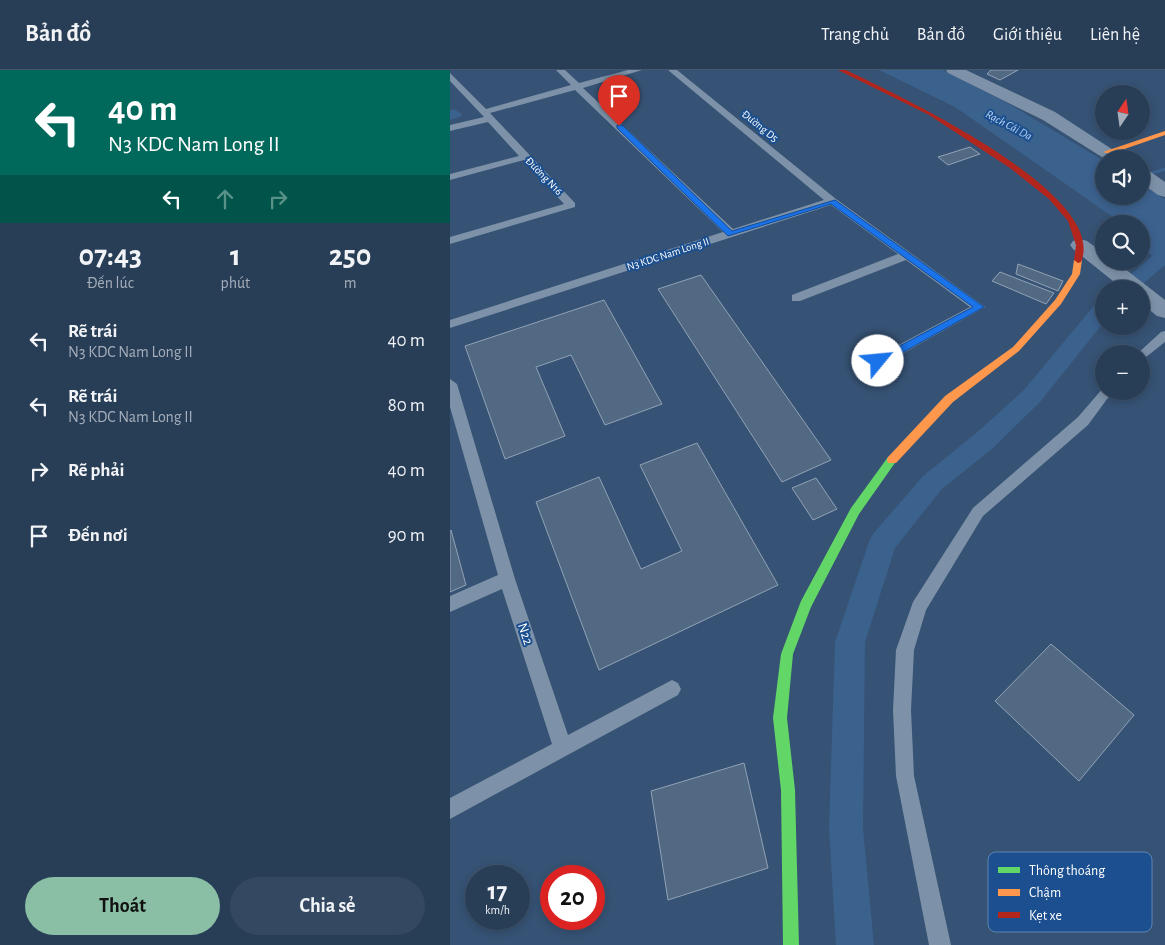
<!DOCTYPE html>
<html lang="vi">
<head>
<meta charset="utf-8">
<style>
	body { margin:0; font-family:"Alegreya Sans",sans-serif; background:#344961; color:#f1f3f6; height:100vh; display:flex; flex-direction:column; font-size:19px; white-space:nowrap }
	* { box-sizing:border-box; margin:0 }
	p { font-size:16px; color:#a5aeba }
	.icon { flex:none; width:28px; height:28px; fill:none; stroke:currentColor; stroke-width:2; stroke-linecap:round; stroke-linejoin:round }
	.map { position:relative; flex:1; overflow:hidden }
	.side { display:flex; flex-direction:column; background:#283e57; width:450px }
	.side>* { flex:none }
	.guide { background:#00695c; color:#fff; overflow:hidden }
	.needle { width:32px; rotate:13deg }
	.buttons { position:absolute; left:645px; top:15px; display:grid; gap:10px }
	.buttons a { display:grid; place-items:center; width:55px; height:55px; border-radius:50%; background:#283e57; box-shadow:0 2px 8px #0003,0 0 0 1px #44576d; font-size:25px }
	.speed { position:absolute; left:15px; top:795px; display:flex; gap:10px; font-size:25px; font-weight:700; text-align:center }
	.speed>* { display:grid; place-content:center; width:65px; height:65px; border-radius:50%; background:#283e57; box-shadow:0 2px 8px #0003,0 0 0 1px #44576d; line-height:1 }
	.speed small { font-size:12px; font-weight:400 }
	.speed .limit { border:8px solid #d22; background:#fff; color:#111 }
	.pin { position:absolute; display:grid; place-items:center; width:42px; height:42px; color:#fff; margin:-51px -21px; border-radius:50% 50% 50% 0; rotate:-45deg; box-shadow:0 0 5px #0007 }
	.pin .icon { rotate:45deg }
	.me { position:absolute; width:55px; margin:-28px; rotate:62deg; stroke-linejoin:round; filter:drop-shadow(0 0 4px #0008) }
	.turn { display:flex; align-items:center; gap:18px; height:105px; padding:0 25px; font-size:22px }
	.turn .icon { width:65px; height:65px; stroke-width:2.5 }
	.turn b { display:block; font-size:35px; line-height:42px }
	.lanes { display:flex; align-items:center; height:48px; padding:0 25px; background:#0003; justify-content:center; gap:25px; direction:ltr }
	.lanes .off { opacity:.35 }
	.eta { display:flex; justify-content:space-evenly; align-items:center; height:85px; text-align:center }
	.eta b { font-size:30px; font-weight:600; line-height:35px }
	.cta { display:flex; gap:10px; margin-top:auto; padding:10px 25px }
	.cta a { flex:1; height:58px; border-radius:30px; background:#8abfa5; color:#111; font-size:20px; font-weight:600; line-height:58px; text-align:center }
	.cta a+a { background:#344961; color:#f1f3f6 }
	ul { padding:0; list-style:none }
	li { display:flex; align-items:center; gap:15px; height:65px; padding:0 25px }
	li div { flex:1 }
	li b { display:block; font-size:19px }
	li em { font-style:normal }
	header { display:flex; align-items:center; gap:30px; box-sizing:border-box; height:70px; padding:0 25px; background:#283e57; border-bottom:1px solid #44576d }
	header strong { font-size:24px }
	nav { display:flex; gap:28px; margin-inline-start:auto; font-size:18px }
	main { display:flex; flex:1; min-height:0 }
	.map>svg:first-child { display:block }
	.water { fill:#3b618d }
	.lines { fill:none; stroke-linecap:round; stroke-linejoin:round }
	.stream { fill:#3b618d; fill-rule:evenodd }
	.canal { fill:#3b618d; fill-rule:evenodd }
	.building { fill:#526984; stroke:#92a2b6 }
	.lane { fill:#7d92a8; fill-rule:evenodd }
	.street { fill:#7d92a8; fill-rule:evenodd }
	.fast { fill:#63d668; fill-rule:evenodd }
	.slow { fill:#ff974d; fill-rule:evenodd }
	.jam { fill:#b3261e; fill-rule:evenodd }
	.route { fill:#1a73e8; stroke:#114b97 }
	.labels { text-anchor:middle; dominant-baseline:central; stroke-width:4; stroke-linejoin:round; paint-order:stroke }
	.far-street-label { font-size:11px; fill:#fff; stroke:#1b4f8f }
	.far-water-label { font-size:12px; font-style:italic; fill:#b5d3f5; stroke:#1b4f8f }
	.street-label { font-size:14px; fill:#fff; stroke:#1b4f8f }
	.key { fill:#1b4f8f; stroke:#5f84b1; stroke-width:1 }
	.key-label { font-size:14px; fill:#fff }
</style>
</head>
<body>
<header>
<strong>Bản đồ</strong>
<nav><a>Trang chủ</a><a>Bản đồ</a><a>Giới thiệu</a><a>Liên hệ</a></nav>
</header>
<main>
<section class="side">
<div class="guide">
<div class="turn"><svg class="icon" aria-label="left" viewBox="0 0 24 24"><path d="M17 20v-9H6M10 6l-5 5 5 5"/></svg><div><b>40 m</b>N3 KDC Nam Long II</div></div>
<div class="lanes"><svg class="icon" aria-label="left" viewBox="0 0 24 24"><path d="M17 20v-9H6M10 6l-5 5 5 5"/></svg><svg class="icon off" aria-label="ahead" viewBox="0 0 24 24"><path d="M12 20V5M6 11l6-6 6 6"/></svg><svg class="icon off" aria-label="right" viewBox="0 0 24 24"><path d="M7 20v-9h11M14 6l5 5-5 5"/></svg></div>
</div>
<div class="eta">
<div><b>07:43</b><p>Đến lúc</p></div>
<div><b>1</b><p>phút</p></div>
<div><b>250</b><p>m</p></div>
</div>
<ul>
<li><svg class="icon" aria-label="left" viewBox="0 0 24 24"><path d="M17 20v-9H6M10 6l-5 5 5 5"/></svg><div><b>Rẽ trái</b><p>N3 KDC Nam Long II</p></div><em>40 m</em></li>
<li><svg class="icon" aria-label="left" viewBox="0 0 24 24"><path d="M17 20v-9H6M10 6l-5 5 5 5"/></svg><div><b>Rẽ trái</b><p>N3 KDC Nam Long II</p></div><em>80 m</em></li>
<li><svg class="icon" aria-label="right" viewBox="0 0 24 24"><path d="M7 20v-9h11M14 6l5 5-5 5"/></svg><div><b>Rẽ phải</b></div><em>40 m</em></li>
<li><svg class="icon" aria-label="arrive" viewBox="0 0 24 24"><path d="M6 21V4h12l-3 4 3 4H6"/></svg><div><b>Đến nơi</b></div><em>90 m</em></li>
</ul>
<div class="cta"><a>Thoát</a><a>Chia sẻ</a></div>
</section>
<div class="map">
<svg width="715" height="875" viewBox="0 0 715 875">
	<rect width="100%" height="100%" fill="#365274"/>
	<path class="water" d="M429,0H493L561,35L654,91V126H691V114L715,129V194C693,179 691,181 691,154H673L505,37Z"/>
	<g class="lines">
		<polygon class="stream" points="713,98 715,98 715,101 691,107 691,105"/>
		<g class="canal">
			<polygon points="4,39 12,44 10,47 0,50 0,40"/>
			<polygon points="715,179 715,195 687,219 664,219 708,181"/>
			<polygon points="654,230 654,252 590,332 543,378 491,420 445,478 415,572 413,758 424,875 386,875 379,758 385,572 419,472 423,464 473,406 525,364 574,320 647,232"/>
		</g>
	</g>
	<g class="building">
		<polygon points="541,0 568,0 550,10 537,4"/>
		<polygon points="520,77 530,84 498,95 488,87"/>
		<polygon points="568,194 613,211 608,221 566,204"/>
		<polygon points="550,202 604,223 596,234 542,211"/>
		<polygon points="251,205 381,390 332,412 208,219"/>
		<polygon points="154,230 212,334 155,355 121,285 86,297 115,366 55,389 15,276"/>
		<polygon points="247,373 328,515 149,600 86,432 149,407 191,499 232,481 190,395"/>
		<polygon points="366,408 387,439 363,450 342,418"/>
		<polygon points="1,460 16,515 0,522 0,461"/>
		<polygon points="601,574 684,645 629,711 545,631"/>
		<polygon points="294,693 318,798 218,830 201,721"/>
	</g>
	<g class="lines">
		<g class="lane">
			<polygon points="106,0 115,0 129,13 178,0 192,0 133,18 283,159 374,130 218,0 227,0 386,129 535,237 434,294 424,294 423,291 424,288 520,237 456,190 350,231 342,231 342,225 448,184 381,135 0,258 0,250 273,162 125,20 40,43 125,133 125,137 0,174 0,167 114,134 74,90 0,110 0,104 69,86 38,52 0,61 0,55 34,47 0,11 0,3 36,39 121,15"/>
			<polygon points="715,261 715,272 691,291 691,284 687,284 711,262"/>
			<polygon points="0,309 7,314 65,509 118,665 222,610 228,613 231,619 228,625 0,749 0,728 102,674 52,519 0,542 0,526 48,505 0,337"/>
			<polygon points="654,317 654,321 663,321 638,355 533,446 476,540 464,580 461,640 464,706 501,875 479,875 446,706 443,640 446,580 463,532 523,438 628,347"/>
		</g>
		<g class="street">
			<polygon points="496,0 516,0 605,42 677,89 655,89 593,50 498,3"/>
			<polygon points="691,99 698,100 715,112 715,127 708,125 691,113"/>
			<polygon points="630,169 637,171 654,183 654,191 665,191 715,230 715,248 707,246 691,233 691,219 673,219 623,179 620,175 623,171"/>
		</g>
		<polygon class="fast" points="442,386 447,390 409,444 361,537 343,584 337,648 345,720 349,875 333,875 331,720 323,648 331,584 351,531 401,438 438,387"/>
		<g class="slow">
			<polygon points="715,61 715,65 660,84 653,82"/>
			<polygon points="628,187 632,190 630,204 611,234 569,281 503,332 446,393 438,393 437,390 438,387 495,326 563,277 605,230 622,204 624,190"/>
		</g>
		<path class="jam" d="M388,0H396C445,24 660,123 631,192L628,193L624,190L626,175L618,151L599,129L560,98L479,45Z"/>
	</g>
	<polygon class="route" points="167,55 172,55 282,161 385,130 534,237 432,294 425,294 425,289 523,237 381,134 278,166 167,58"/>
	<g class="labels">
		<g class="far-street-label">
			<text transform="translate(310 56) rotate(39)">Đường D5</text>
			<text transform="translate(94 106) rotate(46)">Đường N16</text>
			<text transform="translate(218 184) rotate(-18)">N3 KDC Nam Long II</text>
		</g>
		<g class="far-water-label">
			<text transform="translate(559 55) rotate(28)">Rạch Cái Da</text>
		</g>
		<g class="street-label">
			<text transform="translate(75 564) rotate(72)">N22</text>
		</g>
	</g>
	<rect x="538" y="782" width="164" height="80" rx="8" class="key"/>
	<rect x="548" y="797" width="22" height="6" fill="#63d668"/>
	<rect x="548" y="819" width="22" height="7" fill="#ff974d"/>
	<rect x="548" y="842" width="22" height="6" fill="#b3261e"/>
	<g class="key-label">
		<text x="579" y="805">Thông thoáng</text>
		<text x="579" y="827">Chậm</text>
		<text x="579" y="850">Kẹt xe</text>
	</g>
</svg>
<div class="buttons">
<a><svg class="needle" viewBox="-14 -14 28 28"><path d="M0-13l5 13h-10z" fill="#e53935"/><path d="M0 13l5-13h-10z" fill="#a5aeba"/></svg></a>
<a><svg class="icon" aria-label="sound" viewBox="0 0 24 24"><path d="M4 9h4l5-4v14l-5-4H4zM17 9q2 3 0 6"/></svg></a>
<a><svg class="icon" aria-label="search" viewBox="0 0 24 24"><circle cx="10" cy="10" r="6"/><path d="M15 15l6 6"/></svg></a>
<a>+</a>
<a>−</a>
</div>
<div class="speed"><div>17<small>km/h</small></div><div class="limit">20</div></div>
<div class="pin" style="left:169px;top:56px;background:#d93025"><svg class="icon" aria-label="arrive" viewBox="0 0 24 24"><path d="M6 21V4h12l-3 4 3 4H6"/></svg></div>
<svg class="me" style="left:428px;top:291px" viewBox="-20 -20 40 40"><circle r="19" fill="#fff"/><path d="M0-13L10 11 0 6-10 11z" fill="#1a73e8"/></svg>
</div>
</main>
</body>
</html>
